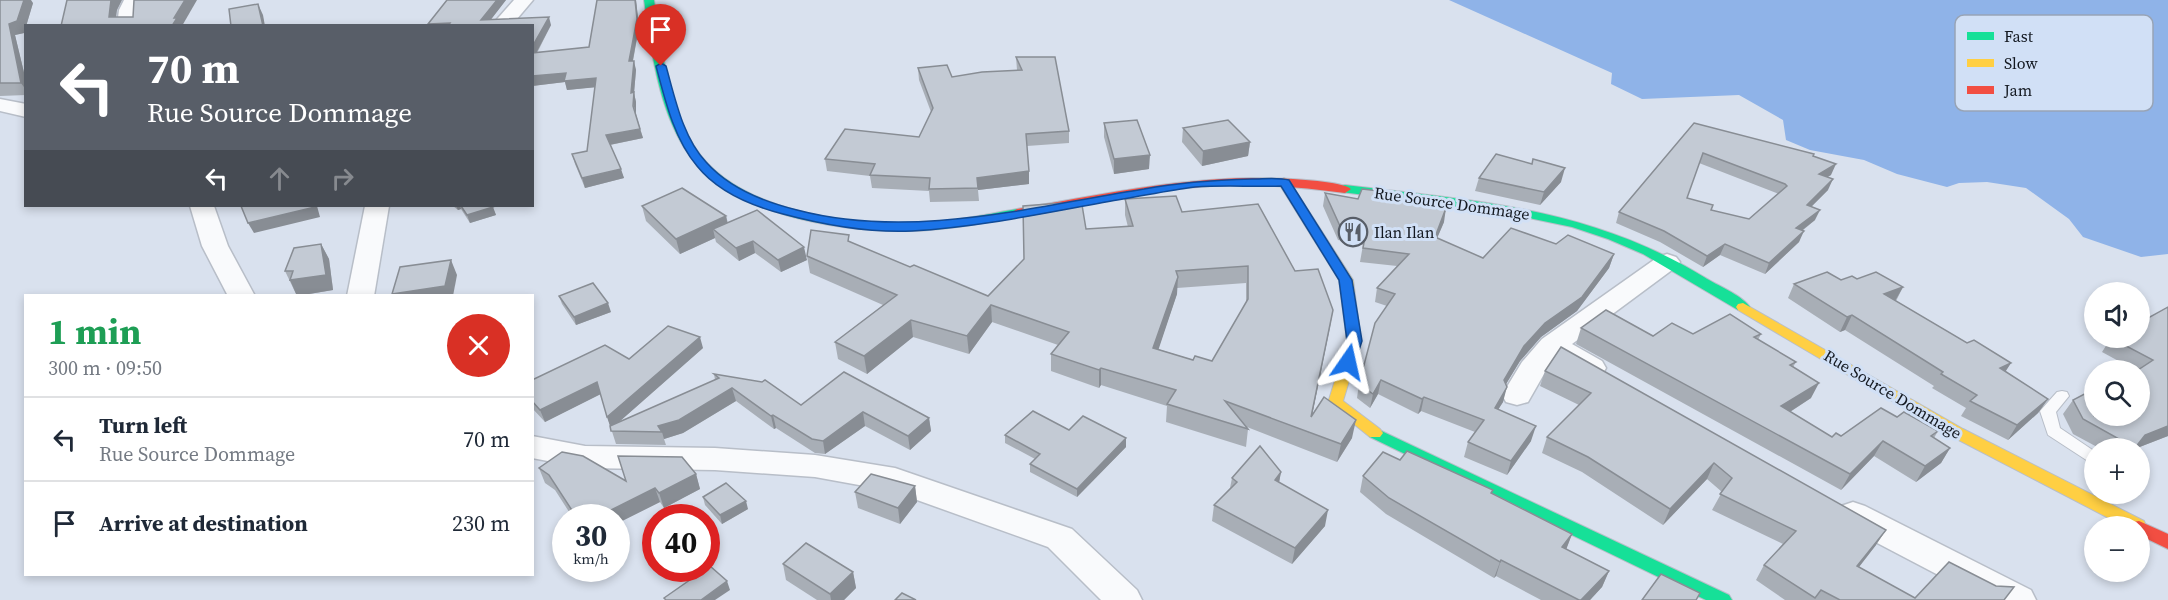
<!DOCTYPE html>
<html lang="en">
<head>
<meta charset="utf-8">
<style>
	body { margin:0; font-family:"Source Serif 4",serif; background:#f2f2f3; color:#1f2937; height:100vh; display:flex; flex-direction:column; font-size:22px; white-space:nowrap }
	* { box-sizing:border-box; margin:0 }
	p { font-size:20px; color:#747a83 }
	.icon { flex:none; width:33px; height:33px; fill:none; stroke:currentColor; stroke-width:2; stroke-linecap:round; stroke-linejoin:round }
	.map { position:relative; flex:1; overflow:hidden }
	.details { position:absolute; left:24px; top:294px; width:510px; height:282px; display:flex; flex-direction:column; background:#fff; border-radius:0px; box-shadow:0 3px 9px #0003 }
	.details>* { flex:none }
	.guide { position:absolute; left:24px; top:24px; width:510px; height:183px; border-radius:0px; box-shadow:0 3px 9px #0003; background:#585e68; color:#fff; overflow:hidden }
	.buttons { position:absolute; left:2084px; top:282px; display:grid; gap:12px }
	.buttons a { display:grid; place-items:center; width:66px; height:66px; border-radius:50%; background:#fff; box-shadow:0 3px 9px #0003; font-size:30px }
	.speed { position:absolute; left:552px; top:504px; display:flex; gap:12px; font-size:30px; font-weight:700; text-align:center }
	.speed>* { display:grid; place-content:center; width:78px; height:78px; border-radius:50%; background:#fff; box-shadow:0 3px 9px #0003; line-height:1 }
	.speed small { font-size:15px; font-weight:400 }
	.speed .limit { border:9px solid #d22; background:#fff; color:#111 }
	.pin { position:absolute; display:grid; place-items:center; width:51px; height:51px; color:#fff; margin:-62px -26px; border-radius:50% 50% 50% 0; rotate:-45deg; box-shadow:0 0 6px #0007 }
	.pin .icon { rotate:45deg }
	.me { position:absolute; width:66px; margin:-33px; rotate:11deg; stroke-linejoin:round; filter:drop-shadow(0 0 4px #0008) }
	.turn { display:flex; align-items:center; gap:21px; height:126px; padding:0 24px; font-size:27px }
	.turn .icon { width:78px; height:78px; stroke-width:2.5 }
	.turn b { display:block; font-size:42px; line-height:51px }
	.lanes { display:flex; align-items:center; height:57px; padding:0 24px; background:#0003; justify-content:center; gap:30px; direction:ltr }
	.lanes .off { opacity:.35 }
	.round { display:grid; place-items:center; flex:none; width:63px; height:63px; border-radius:32px; background:#f2f2f3 }
	.head { display:flex; align-items:center; justify-content:space-between; height:102px; padding:0 24px }
	h1 { font-size:36px; font-weight:700; line-height:45px; color:#1e9e55 }
	ul { padding:0; list-style:none }
	li { display:flex; align-items:center; gap:18px; height:84px; padding:0 24px; border-top:2px solid #e0e1e3 }
	li div { flex:1 }
	li b { display:block; font-size:22px }
	li em { font-style:normal }
	.map>svg:first-child { display:block }
	.water { fill:#8fb3e8 }
	.lines { fill:none; stroke-linecap:round; stroke-linejoin:round }
	.lane-casing { stroke:#b8bec8; stroke-width:2 }
	.street-casing { stroke:#b8bec8; stroke-width:3 }
	.fast-casing { stroke:#b8bec8; stroke-width:2 }
	.slow-casing { stroke:#b8bec8; stroke-width:2 }
	.jam-casing { stroke:#b8bec8; stroke-width:2 }
	.lane { fill:#f9fafc; fill-rule:evenodd }
	.street { fill:#f9fafc; fill-rule:evenodd }
	.fast { fill:#16e098; fill-rule:evenodd }
	.slow { fill:#ffcf43; fill-rule:evenodd }
	.jam { fill:#f24e42; fill-rule:evenodd }
	.wall { fill:#a8aeb6; fill-rule:evenodd }
	.shaded-wall { fill:#888d94 }
	.building { fill:#c3cad4; stroke:#888d94; stroke-width:1.5; fill-rule:evenodd }
	.route { fill:#1a73e8; stroke:#114b97; stroke-width:1.5 }
	.labels { text-anchor:middle; dominant-baseline:central; stroke-width:6; stroke-linejoin:round; paint-order:stroke }
	.street-label { font-size:16px; fill:#131820; stroke:#d1e0f6 }
	.poi-label { font-size:16px; fill:#131820; stroke:#d1e0f6; text-anchor:start }
	.key { fill:#d1e0f6; stroke:#98a4b6; stroke-width:1.5 }
	.key-label { font-size:16px; fill:#131820 }
</style>
</head>
<body>
<div class="map">
<svg width="2168" height="600" viewBox="0 0 2168 600">
	<rect width="100%" height="100%" fill="#d9e1ee"/>
	<polygon class="water" points="1449,0 2168,0 2168,254 2141,257 2083,237 2069,219 2026,188 1987,182 1959,183 1947,187 1897,174 1864,160 1810,150 1786,140 1783,120 1739,95 1642,99 1611,84 1612,73"/>
	<g class="lines">
		<g class="lane-casing">
			<polygon id="lane" points="2062,391 2067,392 2069,396 2056,412 2060,428 2094,451 2094,465 2048,435 2040,411 2057,392"/>
		</g>
		<g class="street-casing">
			<g id="street">
				<polygon points="124,0 142,0 137,10 137,26 117,26 119,10"/>
				<polygon points="514,0 533,0 511,26 491,26"/>
				<polygon points="0,99 26,104 26,117 0,111"/>
				<polygon points="190,206 214,206 228,246 255,296 228,296 202,246"/>
				<polygon points="365,206 389,206 374,296 347,296"/>
				<path d="M1667,254L1676,257L1680,262L1676,267L1572,344L1602,361L1606,368L1602,375C1584,380 1571,368 1556,359L1544,374L1528,402L1517,405L1506,402L1502,395L1522,362L1542,339L1658,257Z"/>
				<polygon points="532,436 585,446 715,448 815,455 895,468 1072,529 1137,590 1142,600 1101,600 1048,547 892,491 815,477 715,470 585,468 532,458"/>
				<polygon points="1853,502 1865,506 2031,590 2036,600 1986,600 1841,524 1836,515 1841,506"/>
			</g>
		</g>
		<g class="fast-casing">
			<g id="fast">
				<path d="M644,0H654C661,47 669,109 696,149C737,210 844,225 913,223C948,223 983,215 1017,209L1023,213L1017,217C983,223 948,230 913,231C841,232 726,216 685,149C658,106 651,49 644,0Z"/>
				<path d="M1345,185C1475,201 1589,207 1704,277C1718,286 1740,294 1750,307L1748,310H1738L1643,254L1608,239L1572,227L1500,212L1341,192L1339,189L1341,186Z"/>
				<polygon points="1375,428 1729,595 1732,600 1706,600 1370,437 1367,433 1370,429"/>
			</g>
		</g>
		<g class="slow-casing">
			<g id="slow">
				<polygon points="1284,178 1290,182 1353,280 1361,341 1343,401 1380,429 1383,433 1380,437 1370,437 1328,403 1347,341 1339,280 1278,182"/>
				<polygon points="1743,303 1963,429 2144,521 2146,526 2144,531 2139,532 2139,526 2124,526 1953,437 1738,310 1736,307 1738,304"/>
			</g>
		</g>
		<g class="jam-casing">
			<g id="jam">
				<path d="M1251,178C1269,178 1339,179 1351,189L1345,193C1301,187 1257,183 1212,186C1147,190 1082,205 1017,217L1011,213L1017,209C1094,196 1172,179 1251,178Z"/>
				<polygon points="2139,521 2168,534 2168,549 2139,535 2139,526 2131,526 2133,522"/>
			</g>
		</g>
		<use href="#lane" class="lane"/>
		<use href="#street" class="street"/>
		<use href="#fast" class="fast"/>
		<use href="#slow" class="slow"/>
		<use href="#jam" class="jam"/>
	</g>
	<g class="wall">
		<polygon points="0,0 33,3 24,33 15,35 26,81 26,95 0,96"/>
		<polygon points="447,0 506,0 491,19 551,25 537,53 589,47 597,0 636,0 639,27 633,61 636,70 634,93 636,102 636,114 643,138 610,145 624,178 585,188 575,164 572,154 587,151 595,87 567,90 565,82 532,86 532,26 428,26 428,24"/>
		<polygon points="1016,57 1069,131 1069,143 1027,146 1029,184 978,190 979,201 930,202 929,191 872,188 870,176 827,171 825,159 919,137 931,112 919,80 918,68 952,77 1017,70"/>
		<polygon points="1104,123 1149,169 1114,174 1104,137"/>
		<path d="M1694,123L1813,156L1831,175L1827,177L1828,190L1812,206L1815,220L1802,231L1799,242L1765,274L1720,255L1703,267L1660,242L1616,223L1619,212ZM1699,163L1779,194L1749,219L1711,210L1687,198Z"/>
		<polygon points="1183,128 1250,142 1248,156 1202,166 1182,142"/>
		<polygon points="1479,178 1561,182 1540,205 1475,191"/>
		<polygon points="1325,193 1358,199 1397,193 1396,197 1444,222 1437,238 1483,258 1556,244 1614,254 1609,268 1577,311 1541,337 1520,361 1506,384 1503,402 1498,410 1531,441 1507,475 1464,457 1468,442 1475,432 1421,411 1418,414 1378,394 1370,408 1357,398 1359,384 1387,306 1375,302 1377,288 1397,266 1360,262 1363,245 1338,240 1323,206"/>
		<path d="M1125,199L1182,212L1295,271L1333,310L1312,415L1352,438L1337,462L1247,427L1248,429L1246,447L1166,422L1167,406L1101,385L1099,388L1051,371V354L1058,345L992,322L969,354L913,337L867,374L838,359L835,342L883,305L810,273L807,256L850,242L910,267L988,296L1024,259L1061,206L1086,229L1128,227L1125,215ZM1246,283V303L1212,361L1193,360L1158,349L1177,294V288Z"/>
		<polygon points="453,206 492,206 496,215 470,223 461,209 458,210"/>
		<polygon points="642,206 726,216 728,223 807,260 781,272 755,253 739,261 716,242 715,238 680,254 646,221"/>
		<polygon points="321,244 329,259 333,290 297,296 285,271"/>
		<polygon points="1857,279 1903,287 1896,301 1967,343 2011,363 2005,371 2048,399 2038,413 2008,440 1961,416 1966,408 1932,388 1934,386 1845,330 1840,332 1788,298 1794,284"/>
		<polygon points="559,296 611,312 576,325 562,304"/>
		<polygon points="2168,307 2168,436 2137,448 2099,448 2073,434 2063,414 2073,400 2094,416 2139,370 2135,370 2102,352 2111,338"/>
		<polygon points="1581,328 1653,336 1693,334 1761,334 1758,340 1796,362 1793,367 1811,398 1790,412 1832,437 1841,436 1897,417 1938,431 1934,438 1950,448 1941,463 1916,482 1874,456 1841,490 1576,344"/>
		<polygon points="1561,347 1876,545 1859,567 1915,598 2004,600 1785,600 1756,580 1764,565 1783,544 1712,510 1722,492 1707,479 1663,525 1582,472 1542,453 1547,437 1579,405 1540,386 1545,371"/>
		<polygon points="703,348 619,422 715,380 714,374 801,405 929,418 931,431 910,450 865,426 825,454 815,453 776,428 774,429 736,401 683,433 664,439 666,445 616,444 600,394 545,422 532,408 532,380 629,359"/>
		<polygon points="1069,430 1126,438 1126,447 1077,497 1030,472 1030,464 1035,459 1005,443 1005,435"/>
		<polygon points="1400,460 1492,493 1572,534 1566,549 1609,571 1602,587 1590,600 1541,600 1496,576 1494,578 1386,514 1360,492 1363,476"/>
		<polygon points="539,468 626,481 696,474 700,489 664,508 660,502 616,524 616,518 573,518 555,490 545,483"/>
		<polygon points="1281,472 1279,482 1325,526 1292,564 1212,521 1214,505 1230,488 1232,478"/>
		<polygon points="915,486 917,502 900,524 858,508 855,492"/>
		<polygon points="703,497 748,509 722,524 705,505"/>
		<polygon points="783,564 853,572 856,588 844,600 817,600 786,580"/>
	</g>
	<g class="shaded-wall">
		<polygon points="24,0 31,0 33,3 24,33 15,35 26,81 26,90 21,83 9,24"/>
		<polygon points="111,0 122,0 117,10 115,26 109,17"/>
		<polygon points="185,0 197,0 182,26 172,26 174,18"/>
		<polygon points="497,0 506,0 486,26 481,20"/>
		<polygon points="635,0 636,0 639,27 631,70 629,61"/>
		<polygon points="258,4 263,15 265,26 263,26"/>
		<polygon points="549,17 551,25 532,61 532,47"/>
		<polygon points="634,61 636,70 634,93 636,102 636,115 631,93"/>
		<polygon points="566,73 596,78 598,87 567,90 565,82 532,86 532,76"/>
		<polygon points="640,129 643,138 609,145 606,135"/>
		<polygon points="1250,142 1248,156 1202,166 1203,151"/>
		<polygon points="1150,155 1149,169 1114,174 1114,159"/>
		<polygon points="1836,164 1831,175 1814,185 1819,174"/>
		<polygon points="1565,168 1561,182 1540,205 1544,192"/>
		<polygon points="621,169 624,178 585,188 582,178"/>
		<polygon points="1029,171 1029,184 978,190 977,178"/>
		<polygon points="1833,179 1828,190 1803,215 1807,205"/>
		<polygon points="315,206 317,206 320,217 254,233 248,223"/>
		<polygon points="456,206 460,206 461,209 458,210"/>
		<polygon points="493,207 496,215 470,223 467,215"/>
		<polygon points="1446,208 1444,222 1432,250 1435,237"/>
		<polygon points="1820,210 1815,220 1791,239 1796,228"/>
		<polygon points="726,216 729,231 713,229 715,238 680,254 676,239"/>
		<polygon points="1804,231 1799,242 1765,274 1769,263"/>
		<polygon points="753,241 755,253 739,261 736,248"/>
		<polygon points="321,244 329,259 333,290 297,296 290,280"/>
		<polygon points="1725,244 1720,255 1703,267 1707,256"/>
		<polygon points="804,247 807,260 781,272 778,260"/>
		<polygon points="1614,254 1609,268 1577,311 1541,337 1520,361 1500,394 1504,380 1524,346 1545,323"/>
		<polygon points="451,260 457,275 453,296 393,296 392,294"/>
		<polygon points="1178,277 1177,294 1153,366 1153,348"/>
		<polygon points="1903,287 1895,301 1884,294"/>
		<polygon points="608,303 611,312 576,325 574,317"/>
		<polygon points="991,305 992,322 969,354 967,336"/>
		<polygon points="1333,310 1330,327 1308,435 1311,417"/>
		<polygon points="1852,315 1845,330 1840,332 1847,317"/>
		<polygon points="911,320 913,337 867,374 864,356"/>
		<polygon points="700,337 703,348 611,429 607,417"/>
		<polygon points="2011,363 2002,377 2000,368"/>
		<polygon points="1101,368 1101,385 1099,388 1099,370"/>
		<polygon points="1381,380 1378,394 1370,408 1373,394"/>
		<polygon points="597,382 601,394 545,422 540,410"/>
		<polygon points="1819,383 1811,398 1774,422 1781,406"/>
		<polygon points="1507,387 1503,402 1490,422 1495,408"/>
		<polygon points="732,388 736,401 683,433 664,439 662,432 658,426"/>
		<polygon points="1424,397 1421,411 1418,414 1422,399"/>
		<polygon points="2048,399 2038,413 2008,440 2017,425"/>
		<polygon points="863,412 865,426 825,454 823,441"/>
		<polygon points="773,415 776,428 774,429 771,416"/>
		<polygon points="929,418 931,431 910,450 908,436"/>
		<polygon points="1356,420 1352,438 1337,462 1341,444"/>
		<polygon points="1536,426 1531,441 1507,475 1511,461"/>
		<polygon points="2168,426 2168,436 2137,448 2135,448 2145,435"/>
		<polygon points="1126,438 1126,447 1077,497 1077,489"/>
		<polygon points="1883,441 1874,456 1841,490 1850,474"/>
		<polygon points="1950,448 1941,463 1916,482 1925,466"/>
		<polygon points="1714,463 1707,479 1663,525 1670,509"/>
		<polygon points="1281,472 1278,488 1275,480"/>
		<polygon points="696,474 700,489 664,508 659,493"/>
		<polygon points="915,486 917,502 900,524 898,508"/>
		<polygon points="655,488 660,502 616,524 616,518 595,518"/>
		<polygon points="746,501 748,509 722,524 720,515"/>
		<polygon points="1328,510 1325,526 1292,564 1295,548"/>
		<polygon points="1886,530 1876,545 1848,581 1857,566"/>
		<polygon points="1572,534 1566,550 1562,547"/>
		<polygon points="1501,560 1496,576 1494,578 1500,562"/>
		<polygon points="1609,571 1602,587 1590,600 1581,600"/>
		<polygon points="853,572 856,588 844,600 831,600 830,594"/>
		<polygon points="727,581 730,590 715,600 701,600"/>
	</g>
	<g class="building">
		<polygon points="0,0 24,0 17,21 9,24 21,83 0,83"/>
		<polygon points="67,0 111,0 109,17 133,17 134,0 185,0 174,18 177,18 172,26 61,26"/>
		<polygon points="447,0 497,0 481,20 549,17 532,47 532,26 448,26 450,23 428,24"/>
		<polygon points="597,0 635,0 637,19 629,61 634,61 631,93 634,92 633,106 640,129 606,135 621,169 582,178 572,154 587,151 596,78 564,81 566,73 532,76 532,53 589,47"/>
		<polygon points="258,4 263,26 231,26 229,9"/>
		<polygon points="1016,57 1055,57 1069,131 1026,134 1029,171 977,178 978,188 929,189 930,178 870,175 875,164 825,159 845,129 919,137 933,108 918,68 947,65 952,77 982,72 1022,70"/>
		<polygon points="1137,120 1150,155 1114,159 1104,123"/>
		<polygon points="1228,120 1250,142 1203,151 1183,128"/>
		<path d="M1694,123L1814,154L1813,156L1836,164L1819,174L1833,179L1807,205L1820,210L1796,228L1804,231L1769,263L1725,244L1707,256L1664,231L1619,212ZM1703,153L1785,184L1787,186L1749,219L1711,210L1713,205L1687,198Z"/>
		<polygon points="1496,154 1532,164 1533,159 1565,168 1544,192 1479,178"/>
		<polygon points="682,188 726,216 676,239 642,206"/>
		<polygon points="1362,189 1397,193 1396,197 1446,208 1435,237 1483,258 1511,228 1556,244 1568,235 1614,254 1582,297 1545,323 1524,346 1504,380 1507,387 1495,408 1536,426 1511,461 1468,442 1484,420 1424,397 1422,399 1381,380 1373,394 1359,384 1375,323 1395,294 1377,288 1409,254 1363,248 1366,231 1340,226 1325,193 1358,199"/>
		<path d="M1176,196L1182,212L1258,204L1295,271L1318,269L1333,310L1311,417L1324,397L1356,420L1341,444L1225,401L1248,429L1167,404L1176,390L1101,368L1099,370L1051,354L1069,332L991,305L967,336L911,320L864,356L835,342L897,295L807,256L811,230L849,235L848,241L910,267L914,265L988,296L1024,259L1023,206L1061,203V206L1082,205L1086,229L1133,226L1125,199ZM1248,266V299L1212,361L1195,356L1193,360L1153,348L1178,277L1176,271Z"/>
		<polygon points="241,206 315,206 315,207 248,223"/>
		<polygon points="461,206 492,206 493,207 467,215"/>
		<polygon points="757,210 804,247 778,260 753,241 736,248 713,229"/>
		<polygon points="321,244 326,275 290,280 293,271 285,271 294,248"/>
		<polygon points="451,260 445,286 392,294 400,267"/>
		<polygon points="1827,272 1841,280 1852,276 1857,279 1876,272 1903,287 1884,294 1967,343 1974,340 2011,363 2000,368 2048,399 2017,425 1970,401 1977,395 1941,374 1943,372 1852,315 1847,317 1794,284"/>
		<polygon points="593,283 608,303 574,317 559,296"/>
		<polygon points="2168,307 2168,426 2145,435 2135,448 2083,419 2073,400 2094,389 2094,416 2139,416 2139,370 2138,370 2153,360 2111,338 2139,338 2139,323"/>
		<polygon points="1606,310 1653,336 1672,323 1693,334 1730,314 1761,334 1754,337 1796,362 1790,365 1819,383 1781,406 1832,437 1836,433 1841,436 1881,408 1897,417 1904,412 1938,431 1931,436 1950,448 1925,466 1883,441 1850,474 1581,328"/>
		<polygon points="668,326 700,337 607,417 597,382 540,410 532,401 532,380 605,345 629,359"/>
		<polygon points="1561,347 1886,530 1857,566 1915,598 1949,562 1996,586 2014,587 2004,600 1840,600 1821,590 1815,598 1764,565 1796,531 1720,494 1732,478 1714,463 1670,509 1588,457 1547,437 1591,393 1545,371"/>
		<polygon points="844,372 929,418 908,436 863,412 823,441 812,439 773,415 771,416 732,388 679,420 658,426 662,432 611,431 610,426 719,378 714,374 762,382 765,380 801,405"/>
		<polygon points="1033,411 1069,430 1083,416 1126,438 1077,489 1030,464 1040,454 1005,435"/>
		<polygon points="1260,446 1281,472 1275,480 1328,510 1295,548 1214,505 1237,482 1232,478"/>
		<polygon points="1407,451 1493,490 1491,493 1572,534 1562,547 1609,571 1581,600 1579,600 1501,560 1500,562 1389,498 1363,476 1383,452 1400,460"/>
		<polygon points="562,452 583,456 626,481 618,456 682,457 696,474 659,493 655,488 595,518 577,518 549,475 539,468"/>
		<polygon points="871,474 915,486 898,508 855,492"/>
		<polygon points="726,483 746,501 720,515 703,497"/>
		<polygon points="806,543 853,572 830,594 783,564"/>
		<polygon points="710,566 727,581 701,600 666,600 664,598"/>
		<polygon points="1661,574 1700,593 1696,600 1642,600"/>
		<polygon points="902,593 916,600 895,600"/>
	</g>
	<path class="route" d="M661,63L666,66C675,98 683,138 706,162C729,188 764,202 797,210C911,240 1031,207 1144,189C1182,182 1214,180 1252,179C1264,179 1277,177 1289,180L1352,280L1362,341L1355,362L1348,367L1340,362L1347,341L1339,280L1281,186C1252,187 1223,185 1195,187C1171,190 1147,195 1123,199C1054,211 983,227 912,231C869,233 824,225 783,214C752,206 717,191 697,166C674,139 665,100 656,66Z"/>
	<defs>
		<g id="restaurant-ring" transform="scale(1.5)"><circle r="9.5" fill="#d1e0f6" stroke="#585e68" stroke-width="1.5"/><path d="M-5-6h1v4h1v-4h1v4h1v-4h1v5L-1.5 .5V6h-2V.5L-5-1ZM5-6V6H3V1.5H1.5Q1.5-4 5-6Z" fill="#585e68"/></g>
	</defs>
	<g fill-rule="evenodd">
		<use href="#restaurant-ring" x="1353" y="232"/>
	</g>
	<g class="labels">
		<g class="street-label">
			<text transform="translate(1452 203) rotate(8)">Rue Source Dommage</text>
			<text transform="translate(1893 394) rotate(31)">Rue Source Dommage</text>
		</g>
		<g class="poi-label">
			<text x="1374" y="232">Ilan Ilan</text>
		</g>
	</g>
	<rect x="1955" y="15" width="198" height="96" rx="9" class="key"/>
	<rect x="1967" y="32" width="27" height="8" fill="#16e098"/>
	<rect x="1967" y="59" width="27" height="8" fill="#ffcf43"/>
	<rect x="1967" y="86" width="27" height="8" fill="#f24e42"/>
	<g class="key-label">
		<text x="2004" y="42">Fast</text>
		<text x="2004" y="69">Slow</text>
		<text x="2004" y="96">Jam</text>
	</g>
</svg>
<div class="buttons">
<a><svg class="icon" aria-label="sound" viewBox="0 0 24 24"><path d="M4 9h4l5-4v14l-5-4H4zM17 9q2 3 0 6"/></svg></a>
<a><svg class="icon" aria-label="search" viewBox="0 0 24 24"><circle cx="10" cy="10" r="6"/><path d="M15 15l6 6"/></svg></a>
<a>+</a>
<a>−</a>
</div>
<div class="speed"><div>30<small>km/h</small></div><div class="limit">40</div></div>
<div class="pin" style="left:661px;top:66px;background:#d93025"><svg class="icon" aria-label="arrive" viewBox="0 0 24 24"><path d="M6 21V4h12l-3 4 3 4H6"/></svg></div>
<svg class="me" style="left:1348px;top:362px" viewBox="-20 -20 40 40"><path d="M0-17L14 15 0 8-14 15z" fill="#1a73e8" stroke="#fff" stroke-width="4"/></svg>
<div class="guide">
<div class="turn"><svg class="icon" aria-label="left" viewBox="0 0 24 24"><path d="M17 20v-9H6M10 6l-5 5 5 5"/></svg><div><b>70 m</b>Rue Source Dommage</div></div>
<div class="lanes"><svg class="icon" aria-label="left" viewBox="0 0 24 24"><path d="M17 20v-9H6M10 6l-5 5 5 5"/></svg><svg class="icon off" aria-label="ahead" viewBox="0 0 24 24"><path d="M12 20V5M6 11l6-6 6 6"/></svg><svg class="icon off" aria-label="right" viewBox="0 0 24 24"><path d="M7 20v-9h11M14 6l5 5-5 5"/></svg></div>
</div>
<section class="details">
<div class="head"><div><h1>1 min</h1><p>300 m · 09:50</p></div><a class="round" style="background:#d93025;color:#fff"><svg class="icon" aria-label="close" viewBox="0 0 24 24"><path d="M6 6l12 12M18 6L6 18"/></svg></a></div>
<ul>
<li><svg class="icon" aria-label="left" viewBox="0 0 24 24"><path d="M17 20v-9H6M10 6l-5 5 5 5"/></svg><div><b>Turn left</b><p>Rue Source Dommage</p></div><em>70 m</em></li>
<li><svg class="icon" aria-label="arrive" viewBox="0 0 24 24"><path d="M6 21V4h12l-3 4 3 4H6"/></svg><div><b>Arrive at destination</b></div><em>230 m</em></li>
</ul>
</section>
</div>
</body>
</html>
